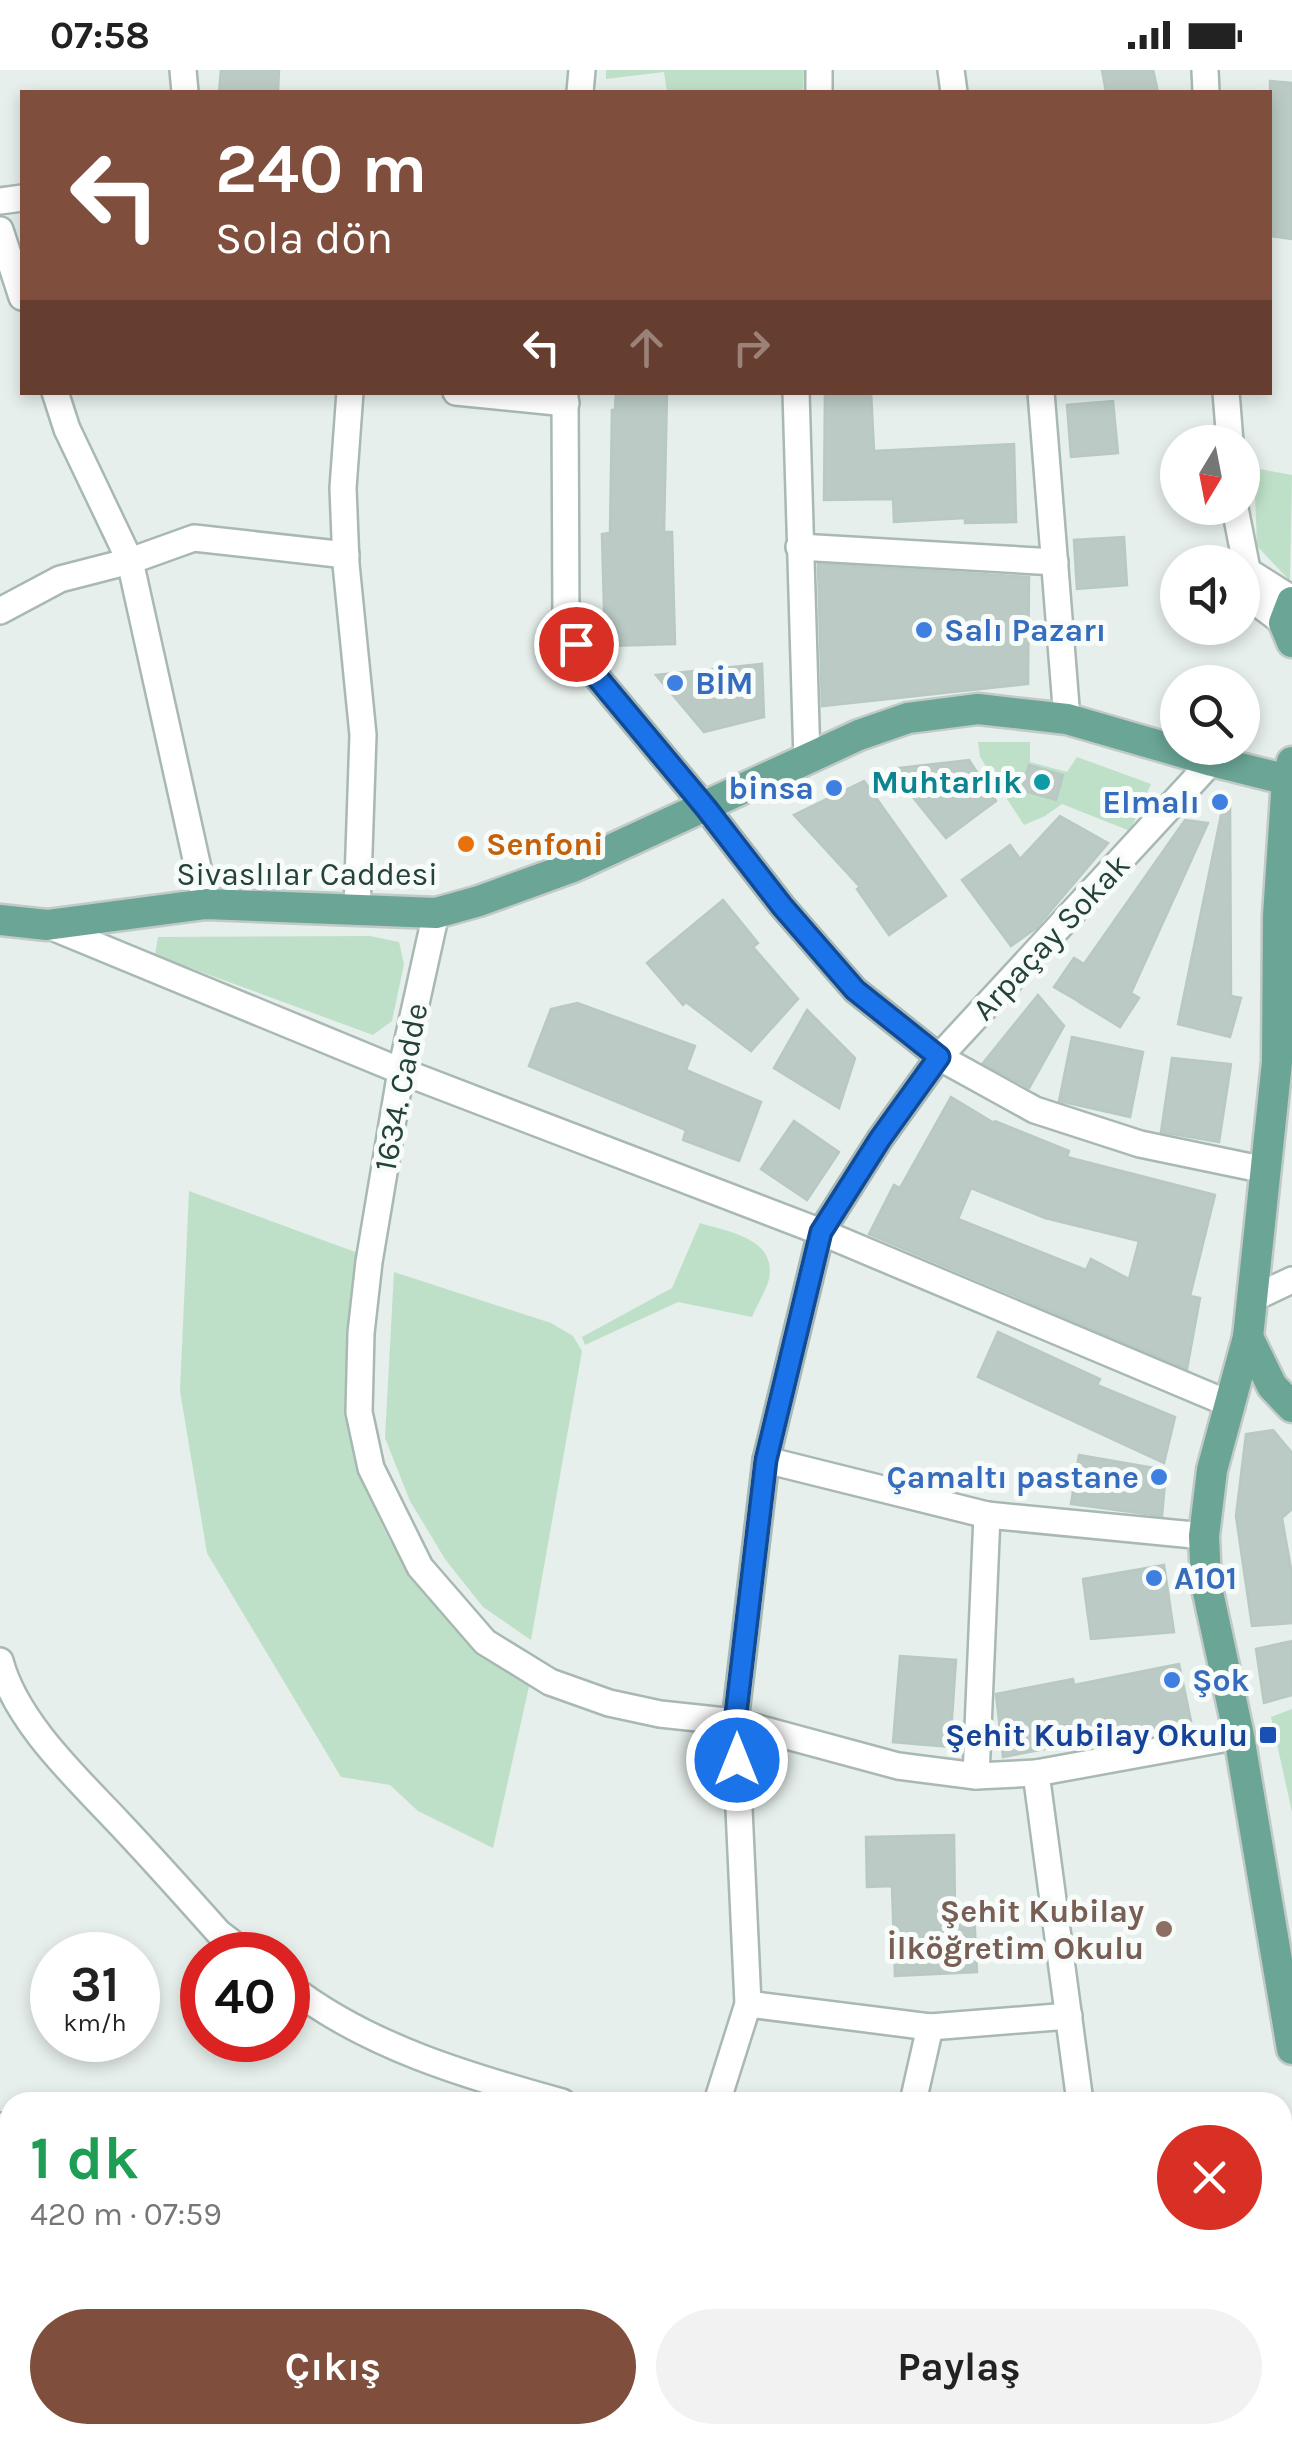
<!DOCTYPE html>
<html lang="tr">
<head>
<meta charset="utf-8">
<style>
	body { margin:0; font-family:Karla,sans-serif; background:#f2f2f2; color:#222; height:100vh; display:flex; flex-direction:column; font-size:38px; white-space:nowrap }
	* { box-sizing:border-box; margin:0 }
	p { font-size:32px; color:#767676 }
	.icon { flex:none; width:55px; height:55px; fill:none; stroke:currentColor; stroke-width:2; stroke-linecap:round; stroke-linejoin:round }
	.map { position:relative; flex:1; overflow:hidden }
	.details { position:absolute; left:0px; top:2022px; width:1292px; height:352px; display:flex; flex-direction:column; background:#fff; border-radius:30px 30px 0 0; box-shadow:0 5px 15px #0003 }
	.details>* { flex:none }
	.hud { position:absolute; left:20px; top:20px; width:1252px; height:305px; border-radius:0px; box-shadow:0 5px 15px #0003; background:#804e3d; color:#fff; overflow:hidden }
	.needle { width:65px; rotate:190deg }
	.fabs { position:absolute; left:1160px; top:355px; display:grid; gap:20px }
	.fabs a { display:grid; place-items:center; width:100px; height:100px; border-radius:50%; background:#fff; box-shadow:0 5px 15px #0003; font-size:50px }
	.speed { position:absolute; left:30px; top:1862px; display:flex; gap:20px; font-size:50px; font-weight:700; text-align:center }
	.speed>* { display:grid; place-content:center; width:130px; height:130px; border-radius:50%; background:#fff; box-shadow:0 5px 15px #0003; line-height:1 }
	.speed small { font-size:25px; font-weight:400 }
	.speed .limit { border:15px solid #d22; background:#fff; color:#111 }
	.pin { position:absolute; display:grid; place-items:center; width:85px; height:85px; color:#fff; margin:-42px; border:5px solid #fff; border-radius:50%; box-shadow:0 2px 10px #0007 }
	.me { position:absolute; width:110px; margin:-55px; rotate:0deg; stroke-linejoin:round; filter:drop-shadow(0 0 8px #0008) }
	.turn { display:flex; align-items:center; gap:35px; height:210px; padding:0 30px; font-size:45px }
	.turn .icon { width:130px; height:130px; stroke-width:2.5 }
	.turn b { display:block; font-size:70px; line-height:85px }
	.lanes { display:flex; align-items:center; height:95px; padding:0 30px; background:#0003; justify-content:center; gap:50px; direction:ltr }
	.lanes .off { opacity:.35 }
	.round { display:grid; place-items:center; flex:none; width:105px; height:105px; border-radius:52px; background:#f2f2f2 }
	.head { display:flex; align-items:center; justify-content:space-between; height:170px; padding:0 30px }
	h1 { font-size:60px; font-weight:700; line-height:75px; color:#1e9e55 }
	.cta { display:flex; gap:20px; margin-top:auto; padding:20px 30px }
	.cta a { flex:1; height:115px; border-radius:60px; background:#804e3d; color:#fff; font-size:40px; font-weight:700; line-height:115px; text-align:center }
	.cta a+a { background:#f2f2f2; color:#222 }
	.status { display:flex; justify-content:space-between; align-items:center; height:70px; padding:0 50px; background:#fff; direction:ltr }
	.status svg { height:28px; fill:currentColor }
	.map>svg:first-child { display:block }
	.green { fill:#bfe0c8 }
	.building { fill:#bbcac4; stroke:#b8c9c2; stroke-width:2.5; fill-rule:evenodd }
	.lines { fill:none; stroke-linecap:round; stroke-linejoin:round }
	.minor-casing { stroke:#a8b8b2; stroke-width:30 }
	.major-casing { stroke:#c2cac8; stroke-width:35 }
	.minor { stroke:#fff; stroke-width:25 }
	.major { stroke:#6aa596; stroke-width:30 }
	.route-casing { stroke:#114b97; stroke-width:25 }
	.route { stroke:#1a73e8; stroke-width:18 }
	.shop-dot { fill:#3f7fe0; stroke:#f7fbf9; stroke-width:4 }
	.culture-dot { fill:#0f9aa8; stroke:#f7fbf9; stroke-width:4 }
	.food-dot { fill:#e8710a; stroke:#f7fbf9; stroke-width:4 }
	.transit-dot { fill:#1a4fb4; stroke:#f7fbf9; stroke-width:4 }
	.education-dot { fill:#8d6e63; stroke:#f7fbf9; stroke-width:4 }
	.labels { text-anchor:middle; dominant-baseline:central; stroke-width:10; stroke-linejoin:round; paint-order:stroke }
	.shop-label { font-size:32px; font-weight:bold; fill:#366cbe; stroke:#f7fbf9; text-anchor:start }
	.culture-label { font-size:32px; font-weight:bold; fill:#0d838f; stroke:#f7fbf9; text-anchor:end }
	.food-label { font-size:32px; font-weight:bold; fill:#c56008; stroke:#f7fbf9; text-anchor:start }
	.street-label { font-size:32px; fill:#24423a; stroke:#f7fbf9 }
	.transit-label { font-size:32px; font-weight:bold; fill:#164399; stroke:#f7fbf9; text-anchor:end }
	.education-label { font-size:32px; font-weight:bold; fill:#785e54; stroke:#f7fbf9; text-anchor:end }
</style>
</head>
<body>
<div class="status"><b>07:58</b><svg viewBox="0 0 49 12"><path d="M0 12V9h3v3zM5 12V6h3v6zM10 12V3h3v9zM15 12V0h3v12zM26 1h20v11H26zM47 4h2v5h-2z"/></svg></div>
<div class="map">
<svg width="1292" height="2373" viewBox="0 0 1292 2373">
	<rect width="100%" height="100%" fill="#e6efeb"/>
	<g class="green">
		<polygon points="606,0 804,0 803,22 667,22 664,2 606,9"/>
		<polygon points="1254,398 1292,405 1290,511 1257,476"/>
		<polygon points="978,672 1030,672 1030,692 1067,702 1077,687 1151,714 1130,761 1062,734 1045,746 1024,755 980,687"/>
		<polygon points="370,866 399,872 404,894 392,951 373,965 155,885 158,867"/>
		<path d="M189,1121L358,1183C354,1213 348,1244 347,1274C344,1421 403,1537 530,1612L493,1778L418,1741L390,1715L341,1707L207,1483L180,1321Z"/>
		<path d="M700,1153C728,1162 777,1168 769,1209C766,1221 757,1235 752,1247L678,1232L585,1275L582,1267L672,1218Z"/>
		<polygon points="394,1202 551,1253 573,1266 582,1281 531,1570 483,1537 445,1489 410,1431 385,1368"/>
		<polygon points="1292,1639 1292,1742 1271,1647"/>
	</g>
	<g class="building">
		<polygon points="221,0 279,0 278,22 219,22"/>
		<polygon points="1102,0 1153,0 1158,22 1106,22"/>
		<polygon points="1270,11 1292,13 1292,169 1270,166"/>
		<polygon points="616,322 667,322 664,462 672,462 675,574 605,576 602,464 610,463 612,340 615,340"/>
		<polygon points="825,322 871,322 874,381 1014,374 1016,452 965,453 965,448 894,452 893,429 824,430"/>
		<polygon points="1113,331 1118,383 1071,387 1067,335"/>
		<polygon points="1124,467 1127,515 1077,519 1074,470"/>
		<polygon points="818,494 1029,507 1028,614 822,636"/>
		<polygon points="762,594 764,647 704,662 656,605"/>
		<polygon points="969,690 996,731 946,768 890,699"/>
		<polygon points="1029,695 1063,705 1056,730 1021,720"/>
		<polygon points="864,711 946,826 889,865 857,819 860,817 794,745"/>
		<polygon points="1224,731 1230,732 1231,926 1241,928 1230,967 1178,954"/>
		<polygon points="1060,746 1108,773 1036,858 1011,876 962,810 1010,775 1020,789"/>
		<polygon points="1185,750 1208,753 1131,923 1139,928 1120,957 1079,932 1080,926 1078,931 1054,917 1074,888 1084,894"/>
		<polygon points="723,830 758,873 753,877 798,929 751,981 686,932 683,935 647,893"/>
		<polygon points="1038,925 1064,956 1029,1018 983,993"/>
		<polygon points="577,933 695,976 686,1000 761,1032 739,1091 683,1070 686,1060 529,996 551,939"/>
		<polygon points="807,940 855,988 839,1038 774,998"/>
		<polygon points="1072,967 1143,982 1130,1047 1059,1031"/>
		<polygon points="1172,988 1231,994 1219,1072 1161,1062"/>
		<path d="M951,1027L994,1053L995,1051L1069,1081L1067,1087L1215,1125L1190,1226L1200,1228L1187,1299L869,1164L894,1115L900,1118ZM971,1118L1045,1148L1139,1171L1129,1209L1091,1189L1086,1200L958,1149Z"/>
		<polygon points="794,1051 839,1082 807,1130 761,1099"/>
		<polygon points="998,1262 1100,1309 1097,1315 1175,1347 1164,1393 978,1307"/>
		<polygon points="1273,1360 1292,1383 1292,1439 1282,1448 1292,1505 1292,1553 1252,1556 1236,1446 1246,1364"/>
		<polygon points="1079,1385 1166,1400 1162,1446 1071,1434"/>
		<polygon points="1164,1495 1174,1562 1091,1569 1083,1509"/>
		<polygon points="1292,1571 1292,1625 1264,1633 1256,1579"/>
		<polygon points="900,1586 956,1590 950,1677 893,1672"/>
		<polygon points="1179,1594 1191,1651 1003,1687 996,1624 1073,1609 1074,1615"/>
		<polygon points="954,1765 955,1842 974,1841 977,1902 895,1906 892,1816 867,1817 866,1767"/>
	</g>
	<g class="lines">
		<g class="minor-casing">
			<g id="minor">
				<polyline points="183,0 185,22"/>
				<polyline points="951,0 954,22"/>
				<polyline points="1205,0 1206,22"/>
				<polyline points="580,22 582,0"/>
				<polyline points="819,22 819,0"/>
				<polyline points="0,131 22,128"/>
				<polyline points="0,160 22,227"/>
				<polyline points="55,322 67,359 130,491 206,834"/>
				<polyline points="350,322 343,418 346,494 363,665 357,840"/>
				<polyline points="456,322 566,333"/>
				<polyline points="565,322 566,553 586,594 706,738 782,836 855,920 939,987 1035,1040 1140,1074 1265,1100"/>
				<polyline points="796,322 807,690"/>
				<polyline points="1041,322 1067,649"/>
				<polyline points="1226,322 1230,372"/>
				<polyline points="1235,438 1253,530 1284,553"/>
				<polyline points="799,477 1055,492"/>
				<polyline points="1246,500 1292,529"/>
				<polyline points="0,541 60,509 130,491 194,468 346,485"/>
				<polyline points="436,843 401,1001 369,1192 361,1263 359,1342 371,1398 420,1497 485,1572 550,1612 609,1633 660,1644 735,1652 898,1696 976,1706 1036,1703 1239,1666"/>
				<polyline points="47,855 401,1001 821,1162 1232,1335"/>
				<polyline points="1252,1229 1292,1210"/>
				<polyline points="766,1390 987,1445 1204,1466"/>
				<path d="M0,1591C16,1652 77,1708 119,1753C153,1789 186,1826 219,1863L248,1885"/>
				<polyline points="1036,1703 1080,2032"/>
				<polyline points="976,1706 987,1445"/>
				<path d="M288,1915C366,1976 467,2006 562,2032"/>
				<polyline points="748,1934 930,1957 1069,1946"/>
				<polyline points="717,2032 748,1934 735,1652 766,1390 821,1162 880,1069 939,987 1212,691"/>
				<polyline points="913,2032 930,1957"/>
				<polyline points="0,2056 10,2065"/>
				<polyline points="1282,2187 1292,2186"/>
				<polyline points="443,2365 459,2373"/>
				<polyline points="853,2365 870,2373"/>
				<polyline points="1094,2365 1095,2373"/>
				<polyline points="568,2373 572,2365"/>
			</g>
		</g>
		<g class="major-casing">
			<g id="major">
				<polyline points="1292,532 1284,553 1292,572"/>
				<polyline points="1292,692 1287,709 1278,846 1277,992 1248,1267 1212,1400 1204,1466 1206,1513 1239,1666 1292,1979"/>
				<polyline points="0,850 47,855 206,834 436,843 479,831 573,797 859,665 908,648 978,639 1067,649 1212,691 1292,711"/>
				<polyline points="1248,1267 1272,1316 1292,1337"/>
			</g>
		</g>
		<use href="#minor" class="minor"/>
		<use href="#major" class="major"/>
	</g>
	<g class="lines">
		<g class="route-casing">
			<polyline id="route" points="576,574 586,594 706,738 782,836 855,920 939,987 880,1069 821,1162 766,1390 735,1652 737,1690"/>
		</g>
		<use href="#route" class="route"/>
	</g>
	<g class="shop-dot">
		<circle cx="924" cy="560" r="10"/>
		<circle cx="675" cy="613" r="10"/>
		<circle cx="834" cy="718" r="10"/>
		<circle cx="1220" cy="732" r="10"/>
		<circle cx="1159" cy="1407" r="10"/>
		<circle cx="1154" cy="1508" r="10"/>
		<circle cx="1172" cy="1610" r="10"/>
	</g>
	<circle class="culture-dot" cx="1042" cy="712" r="10"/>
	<circle class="food-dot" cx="466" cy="774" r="10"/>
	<rect class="transit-dot" x="1258" y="1655" width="20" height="20" rx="5"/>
	<circle class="education-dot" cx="1164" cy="1859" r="10"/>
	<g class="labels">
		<g class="shop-label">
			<text x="944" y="560">Salı Pazarı</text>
			<text x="695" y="613">BİM</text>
			<text x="814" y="718" text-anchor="end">binsa</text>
			<text x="1200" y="732" text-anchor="end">Elmalı</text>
			<text x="1139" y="1407" text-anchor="end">Çamaltı pastane</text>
			<text x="1174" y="1508">A101</text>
			<text x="1192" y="1610">Şok</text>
		</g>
		<g class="culture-label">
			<text x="1022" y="712">Muhtarlık</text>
		</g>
		<g class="food-label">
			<text x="486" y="774">Senfoni</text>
		</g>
		<g class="street-label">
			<text x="307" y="804">Sivaslılar Caddesi</text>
			<text transform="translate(1051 867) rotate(-47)">Arpaçay Sokak</text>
			<text transform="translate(401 1017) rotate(-79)">1634. Cadde</text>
		</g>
		<g class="transit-label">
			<text x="1248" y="1665">Şehit Kubilay Okulu</text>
		</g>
		<g class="education-label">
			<text x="1144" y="1841">Şehit Kubilay<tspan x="1144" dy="37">İlköğretim Okulu</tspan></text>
		</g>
	</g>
</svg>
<div class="fabs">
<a><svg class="needle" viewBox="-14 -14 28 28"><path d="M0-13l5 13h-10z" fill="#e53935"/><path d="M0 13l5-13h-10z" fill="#767676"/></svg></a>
<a><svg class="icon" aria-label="sound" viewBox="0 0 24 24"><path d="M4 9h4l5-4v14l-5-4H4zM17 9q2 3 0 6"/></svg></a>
<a><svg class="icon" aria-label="search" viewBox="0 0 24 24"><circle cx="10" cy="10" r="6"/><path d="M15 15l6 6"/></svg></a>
</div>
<div class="speed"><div>31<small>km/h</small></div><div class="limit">40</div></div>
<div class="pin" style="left:576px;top:574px;background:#d93025"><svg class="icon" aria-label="arrive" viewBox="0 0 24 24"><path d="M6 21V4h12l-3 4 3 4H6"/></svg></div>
<svg class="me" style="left:737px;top:1690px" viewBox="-20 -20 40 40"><circle r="17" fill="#1a73e8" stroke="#fff" stroke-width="3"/><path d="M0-11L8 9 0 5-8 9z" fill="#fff"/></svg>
<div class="hud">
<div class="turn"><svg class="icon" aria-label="left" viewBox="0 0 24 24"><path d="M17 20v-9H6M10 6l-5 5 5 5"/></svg><div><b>240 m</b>Sola dön</div></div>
<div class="lanes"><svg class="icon" aria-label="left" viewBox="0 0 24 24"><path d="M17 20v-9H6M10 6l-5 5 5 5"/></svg><svg class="icon off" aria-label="ahead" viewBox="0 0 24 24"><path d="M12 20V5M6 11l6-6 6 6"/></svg><svg class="icon off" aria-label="right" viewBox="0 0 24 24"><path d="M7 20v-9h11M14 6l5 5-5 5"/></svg></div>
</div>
<section class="details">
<div class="head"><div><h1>1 dk</h1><p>420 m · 07:59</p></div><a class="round" style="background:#d93025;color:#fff"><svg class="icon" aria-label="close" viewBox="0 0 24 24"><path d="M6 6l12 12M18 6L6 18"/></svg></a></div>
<div class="cta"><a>Çıkış</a><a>Paylaş</a></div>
</section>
</div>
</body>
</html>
